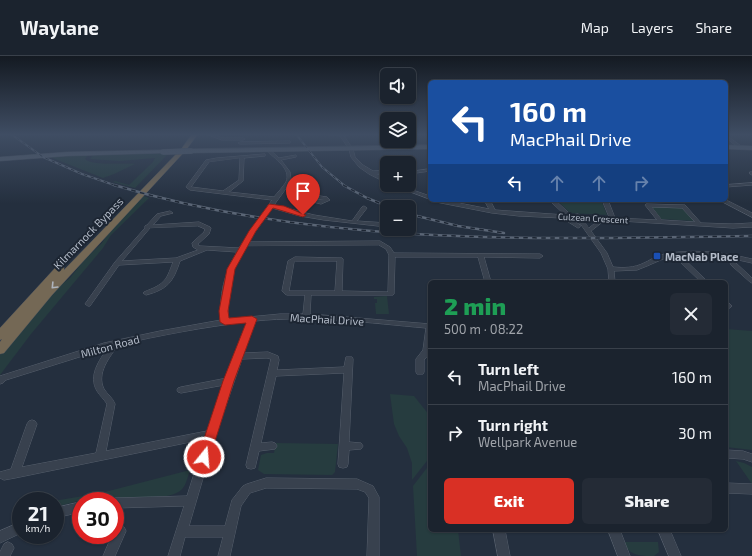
<!DOCTYPE html>
<html lang="en">
<head>
<meta charset="utf-8">
<style>
	body { margin:0; font-family:"Exo 2",sans-serif; background:#242b36; color:#f1f3f6; height:100vh; display:flex; flex-direction:column; font-size:15px; white-space:nowrap }
	* { box-sizing:border-box; margin:0 }
	p { font-size:13px; color:#a0a4aa }
	.icon { flex:none; width:22px; height:22px; fill:none; stroke:currentColor; stroke-width:2; stroke-linecap:round; stroke-linejoin:round }
	.map { position:relative; flex:1; overflow:hidden }
	.panel { position:absolute; left:428px; top:224px; width:300px; height:252px; display:flex; flex-direction:column; background:#1b232e; border-radius:6px; box-shadow:0 1px 3px #0004,0 0 0 1px #39404a }
	.panel>* { flex:none }
	.top-card { position:absolute; left:428px; top:24px; width:300px; height:122px; border-radius:6px; box-shadow:0 1px 3px #0004,0 0 0 1px #39404a; background:#1a4fa0; color:#fff; overflow:hidden }
	.controls { position:absolute; left:380px; top:12px; display:grid; gap:8px }
	.controls a { display:grid; place-items:center; width:36px; height:36px; border-radius:6px; background:#1b232e; box-shadow:0 1px 3px #0004,0 0 0 1px #39404a; font-size:20px }
	.speed { position:absolute; left:12px; top:436px; display:flex; gap:8px; font-size:20px; font-weight:700; text-align:center }
	.speed>* { display:grid; place-content:center; width:52px; height:52px; border-radius:50%; background:#1b232e; box-shadow:0 1px 3px #0004,0 0 0 1px #39404a; line-height:1 }
	.speed small { font-size:10px; font-weight:400 }
	.speed .limit { border:6px solid #d22; background:#fff; color:#111 }
	.pin { position:absolute; display:grid; place-items:center; width:34px; height:34px; color:#fff; margin:-41px -17px; border-radius:50% 50% 50% 0; rotate:-45deg; box-shadow:0 0 4px #0007 }
	.pin .icon { rotate:45deg }
	.me { position:absolute; width:44px; margin:-22px; rotate:17deg; stroke-linejoin:round; filter:drop-shadow(0 0 3px #0008) }
	.turn { display:flex; align-items:center; gap:14px; height:84px; padding:0 16px; font-size:18px }
	.turn .icon { width:52px; height:52px; stroke-width:2.5 }
	.turn b { display:block; font-size:28px; line-height:34px }
	.lanes { display:flex; align-items:center; height:38px; padding:0 16px; background:#0003; justify-content:center; gap:20px; direction:ltr }
	.lanes .off { opacity:.35 }
	.round { display:grid; place-items:center; flex:none; width:42px; height:42px; border-radius:6px; background:#242b36 }
	.overview { display:flex; align-items:center; justify-content:space-between; height:68px; padding:0 16px }
	h1 { font-size:24px; font-weight:800; line-height:30px; color:#1e9e55 }
	.action { display:flex; gap:8px; margin-top:auto; padding:8px 16px }
	.action a { flex:1; height:46px; border-radius:6px; background:#d93025; color:#fff; font-size:16px; font-weight:800; line-height:46px; text-align:center }
	.action a+a { background:#242b36; color:#f1f3f6 }
	ul { padding:0; list-style:none }
	li { display:flex; align-items:center; gap:12px; height:56px; padding:0 16px; border-top:1px solid #39404a }
	li div { flex:1 }
	li b { display:block; font-size:15px }
	li em { font-style:normal }
	header { display:flex; align-items:center; gap:24px; box-sizing:border-box; height:56px; padding:0 20px; background:#1b232e; border-bottom:1px solid #39404a }
	header strong { font-size:19px }
	nav { display:flex; gap:22px; margin-inline-start:auto; font-size:14px }
	.map>svg:first-child { display:block }
	.green { fill:#263c3f }
	.lines { fill:none; stroke-linecap:round; stroke-linejoin:round }
	.minor-casing { stroke:#565f6c; stroke-width:1 }
	.major-casing { stroke:#414a57; stroke-width:1 }
	.highway-casing { stroke:#434c59; stroke-width:1 }
	.minor { fill:#38414e; fill-rule:evenodd }
	.major { fill:#56606e; fill-rule:evenodd }
	.highway { fill:#746855; fill-rule:evenodd }
	.rail-far1-casing { stroke:#5a6575; stroke-width:2 }
	.rail-casing { stroke:#5a6575; stroke-width:2.5 }
	.rail-far1 { stroke:#1d2633; stroke-width:1; stroke-dasharray:3.5; stroke-linecap:butt }
	.rail { stroke:#1d2633; stroke-width:1.5; stroke-dasharray:4.5; stroke-linecap:butt }
	.major-bridge-casing { stroke:#414a57; stroke-width:6; stroke-linecap:butt }
	.major-bridge { stroke:#56606e; stroke-width:5.5 }
	.oneway { stroke:#aeb4bd }
	.route { fill:#d93025; stroke:#8d1f18 }
	.transit-dot { fill:#1a4fb4; stroke:#1d2633; stroke-width:1.5 }
	.labels { text-anchor:middle; dominant-baseline:central; stroke-width:4; stroke-linejoin:round; paint-order:stroke }
	.far-street-label { font-size:9px; fill:#b4bcc9; stroke:#1d2633 }
	.street-label { font-size:11px; fill:#b4bcc9; stroke:#1d2633 }
	.poi-label { font-size:11px; font-weight:bold; fill:#b4bcc9; stroke:#1d2633; text-anchor:start }
</style>
</head>
<body>
<header>
<strong>Waylane</strong>
<nav><a>Map</a><a>Layers</a><a>Share</a></nav>
</header>
<div class="map">
<svg width="752" height="500" viewBox="0 0 752 500">
	<rect width="100%" height="100%" fill="#242f3e"/>
	<g class="green">
		<polygon points="123,97 168,98 135,132 113,126 115,125 129,129 153,106 155,102 120,105 90,103 93,99"/>
		<path d="M88,99L85,103C91,110 125,107 135,108L114,118L103,122L50,101Z"/>
		<polygon points="144,140 149,142 111,179 103,192 31,278 0,319 0,299 53,235 70,222 85,203 102,187 108,177 131,152"/>
		<polygon points="557,144 601,144 607,159 570,157"/>
		<path d="M654,149C676,150 680,147 695,165L660,163L652,151Z"/>
		<polygon points="387,240 389,258 376,258 375,247 377,247 377,243 374,243 374,241"/>
		<polygon points="726,273 752,275 752,394 726,391"/>
		<polygon points="390,338 414,340 430,360 430,401 412,424 412,407 407,392 399,380 394,368"/>
		<polygon points="276,387 338,388 335,416 332,419 264,418 258,414 261,399 267,397 274,397"/>
		<polygon points="736,405 744,407 752,411 752,428"/>
		<polygon points="430,408 430,474 458,474 461,500 417,500 413,430"/>
		<path d="M190,414C185,430 185,436 167,440L78,445L55,451V445H54L101,437Z"/>
		<path d="M623,486H658L659,496L654,500C640,500 629,500 623,486Z"/>
	</g>
	<g class="lines">
		<g class="minor-casing">
			<g id="minor">
				<polygon points="206,78 213,78 222,82 243,82 245,83 243,84 222,84"/>
				<polygon points="323,78 348,78 347,80 344,80 353,93 355,101 363,109 373,115 387,114 387,116 377,118 387,124 387,127 369,118 359,111 351,101 349,93 340,80"/>
				<polygon points="726,79 741,90 741,92 739,92 726,82"/>
				<polygon points="289,85 290,85 290,87 240,88 238,87 240,86"/>
				<path d="M267,93H269L279,102L296,99V101L281,104L290,116L291,124L306,127L320,140L327,141L330,144L321,148L313,146L311,143L315,141L302,129L290,127L274,149L314,159L352,165L362,151L364,150L367,152L357,165L387,167V171L324,164L300,160L272,152L248,186L380,185L390,191L394,197L540,198L543,200L540,202L484,201L491,226H485L478,201H395L394,238L393,239H311L310,258L430,268V297L424,304V316L423,318H417L416,316V303L423,294L426,272C369,267 312,259 255,265L244,297L268,296L278,300L279,304L277,314L344,311L346,301H352L353,303L349,386L361,387L363,390L361,393L349,394L348,408L347,411L343,412L339,411L338,408L344,317L276,320L261,387L272,386L275,387L277,390L275,393L259,395L255,412L251,413L247,412L246,409L271,303L267,302L242,303L216,378L189,470H225L232,444L243,430L247,428L266,422L357,423L373,430L379,441V500H367L369,442L365,436L357,433L266,432L250,437L241,450L230,500H218L223,481H185L180,500H168L184,450L115,452V445H111V443L115,442L187,440L205,383L15,422L4,424L0,422V416L11,413L27,368L29,365L32,364L35,365L37,368L22,411L96,397L107,348C104,343 100,340 97,335C88,320 99,304 108,292L6,324L3,327L0,328V320L104,287L160,275L221,264C219,240 224,217 237,196L207,194L180,205C173,226 168,233 146,239L143,237L144,236C164,228 166,226 173,206L119,209L90,250H88L85,248L115,206L145,172V170L147,169L157,158L170,155L173,157L161,160L153,169L199,166L210,171L211,172L209,178L198,188V189L200,190L239,192L272,144L190,134L186,131L206,104L217,102L264,98H265V100L244,102L243,125L229,136L274,141C278,136 283,131 286,126C292,113 274,102 267,95ZM240,102L239,124L223,135L191,131L209,106ZM319,143H324L317,144ZM198,170L205,173L204,176L192,187L193,191L198,194L176,202L122,205L150,172ZM379,189L386,193L389,199L388,236L342,235L343,203L342,202L295,201L288,205L282,235L285,238L287,239H305L303,258H280L228,263C227,246 230,204 245,194L244,193L246,190ZM296,205H337L335,235H289L294,206ZM247,266L227,322L181,331L178,332L177,334L178,336L181,337L224,329L207,375L106,395L115,348C113,342 107,338 104,333C96,317 110,301 118,289C161,279 204,271 247,266Z"/>
				<polygon points="430,113 430,115 409,118 409,116"/>
				<polygon points="750,116 752,116 752,119 750,118"/>
				<polygon points="409,119 413,123 411,128 409,128"/>
				<polygon points="752,127 752,129 726,131 726,129"/>
				<polygon points="392,129 398,129 430,140 430,143"/>
				<path d="M433,144H444L489,153L484,144H490L495,154L565,159L549,144H555L571,159L578,158L581,160L609,161L602,144H608L615,162L657,164L645,149L646,148L685,149L701,167L733,168L752,167V171L733,172L605,164L591,175L607,197L613,211C624,212 634,212 644,207C649,205 654,201 660,199C691,192 721,196 752,203V207L734,203L736,207L752,222V227L750,226L731,209L728,202L707,199L681,200L708,226H701L674,200L663,203L647,210L637,214L614,215L615,226H609L608,213L601,197L577,163L570,162L580,169V171L578,172L562,162L519,160L492,157L436,146ZM652,151L682,152L695,166L662,164ZM583,163L599,164L589,172Z"/>
				<polygon points="719,144 726,144 752,157 752,161"/>
				<polygon points="726,246 728,246 732,250 730,252 726,252"/>
				<polygon points="726,394 743,395 752,398 752,406 743,403 726,402"/>
				<polygon points="726,427 752,428 752,438 726,437"/>
				<polygon points="81,446 81,456 55,462 55,452"/>
				<polygon points="21,466 21,477 0,487 0,475"/>
				<polygon points="120,469 124,471 126,475 115,500 103,500 112,479 115,479 116,471"/>
				<polygon points="493,474 505,474 510,500 498,500"/>
				<polygon points="608,474 620,474 630,500 618,500"/>
				<polygon points="658,474 670,474 681,500 669,500"/>
				<polygon points="8,486 12,488 14,492 10,500 0,500 0,496 4,488"/>
			</g>
		</g>
		<g class="major-casing">
			<g id="major">
				<polygon points="430,89 430,93 191,97 188,95 191,93"/>
				<polygon points="726,89 752,90 752,94 726,93"/>
				<polygon points="163,94 165,95 165,97 67,100 0,105 0,101 67,96"/>
			</g>
		</g>
		<g class="highway-casing">
			<polygon id="highway" points="192,78 198,78 186,94 52,239 4,297 0,298 0,286 2,283 0,284 0,272 56,211 64,211 64,214 182,92"/>
		</g>
		<use href="#minor" class="minor"/>
		<use href="#major" class="major"/>
		<use href="#highway" class="highway"/>
		<g class="rail-far1-casing">
			<g id="rail-far1">
				<polyline points="11,78 43,101 82,118 117,130"/>
				<polyline points="296,78 322,111 345,130"/>
			</g>
		</g>
		<g class="rail-casing">
			<g id="rail">
				<path d="M114,129C320,191 540,183 752,180"/>
				<polyline points="343,129 367,142 389,151"/>
				<polyline points="409,158 458,170 504,177"/>
			</g>
		</g>
		<use href="#rail-far1" class="rail-far1"/>
		<use href="#rail" class="rail"/>
		<g class="major-bridge-casing">
			<polyline id="major-bridge" points="163,96 191,95"/>
		</g>
		<use href="#major-bridge" class="major-bridge"/>
	</g>
	<defs><path id="oneway-chevron" d="M-2-3.5L2.5 0L-2 3.5" fill="none" stroke-width="1.6" stroke-linecap="round" stroke-linejoin="round"/></defs>
	<use class="oneway" href="#oneway-chevron" transform="translate(54 230) rotate(134)"/>
	<linearGradient id="sky" x2="0" y2="1"><stop stop-color="#141a22"/><stop offset="0.53" stop-color="#3f4d63"/><stop offset="1" stop-color="#3f4d63" stop-opacity="0"/></linearGradient>
	<rect width="752" height="148" fill="url(#sky)"/>
	<polygon class="route" points="269,148 284,150 306,159 303,161 273,152 256,175 235,213 228,255 229,262 252,260 257,263 234,325 210,401 209,404 204,406 199,404 198,401 223,325 246,267 225,269 220,266 219,255 227,213 249,175"/>
	<rect class="transit-dot" x="653" y="196" width="8" height="8" rx="2"/>
	<g class="labels">
		<g class="far-street-label">
			<text transform="translate(593 162) rotate(3)">Culzean Crescent</text>
		</g>
		<g class="street-label">
			<text transform="translate(88 177) rotate(-46)">Kilmarnock Bypass</text>
			<text transform="translate(327 263) rotate(3)">MacPhail Drive</text>
			<text transform="translate(110 290) rotate(-15)">Milton Road</text>
		</g>
		<g class="poi-label">
			<text x="665" y="200">MacNab Place</text>
		</g>
	</g>
</svg>
<div class="controls">
<a><svg class="icon" aria-label="sound" viewBox="0 0 24 24"><path d="M4 9h4l5-4v14l-5-4H4zM17 9q2 3 0 6"/></svg></a>
<a><svg class="icon" aria-label="layers" viewBox="0 0 24 24"><path d="M12 4l9 5-9 5-9-5zM3 14l9 5 9-5"/></svg></a>
<a>+</a>
<a>−</a>
</div>
<div class="speed"><div>21<small>km/h</small></div><div class="limit">30</div></div>
<div class="pin" style="left:303px;top:159px;background:#d93025"><svg class="icon" aria-label="arrive" viewBox="0 0 24 24"><path d="M6 21V4h12l-3 4 3 4H6"/></svg></div>
<svg class="me" style="left:204px;top:401px" viewBox="-20 -20 40 40"><circle r="17" fill="#d93025" stroke="#fff" stroke-width="3"/><path d="M0-11L8 9 0 5-8 9z" fill="#fff"/></svg>
<div class="top-card">
<div class="turn"><svg class="icon" aria-label="left" viewBox="0 0 24 24"><path d="M17 20v-9H6M10 6l-5 5 5 5"/></svg><div><b>160 m</b>MacPhail Drive</div></div>
<div class="lanes"><svg class="icon" aria-label="left" viewBox="0 0 24 24"><path d="M17 20v-9H6M10 6l-5 5 5 5"/></svg><svg class="icon off" aria-label="ahead" viewBox="0 0 24 24"><path d="M12 20V5M6 11l6-6 6 6"/></svg><svg class="icon off" aria-label="ahead" viewBox="0 0 24 24"><path d="M12 20V5M6 11l6-6 6 6"/></svg><svg class="icon off" aria-label="right" viewBox="0 0 24 24"><path d="M7 20v-9h11M14 6l5 5-5 5"/></svg></div>
</div>
<section class="panel">
<div class="overview"><div><h1>2 min</h1><p>500 m · 08:22</p></div><a class="round"><svg class="icon" aria-label="close" viewBox="0 0 24 24"><path d="M6 6l12 12M18 6L6 18"/></svg></a></div>
<ul>
<li><svg class="icon" aria-label="left" viewBox="0 0 24 24"><path d="M17 20v-9H6M10 6l-5 5 5 5"/></svg><div><b>Turn left</b><p>MacPhail Drive</p></div><em>160 m</em></li>
<li><svg class="icon" aria-label="right" viewBox="0 0 24 24"><path d="M7 20v-9h11M14 6l5 5-5 5"/></svg><div><b>Turn right</b><p>Wellpark Avenue</p></div><em>30 m</em></li>
</ul>
<div class="action"><a>Exit</a><a>Share</a></div>
</section>
</div>
</body>
</html>
